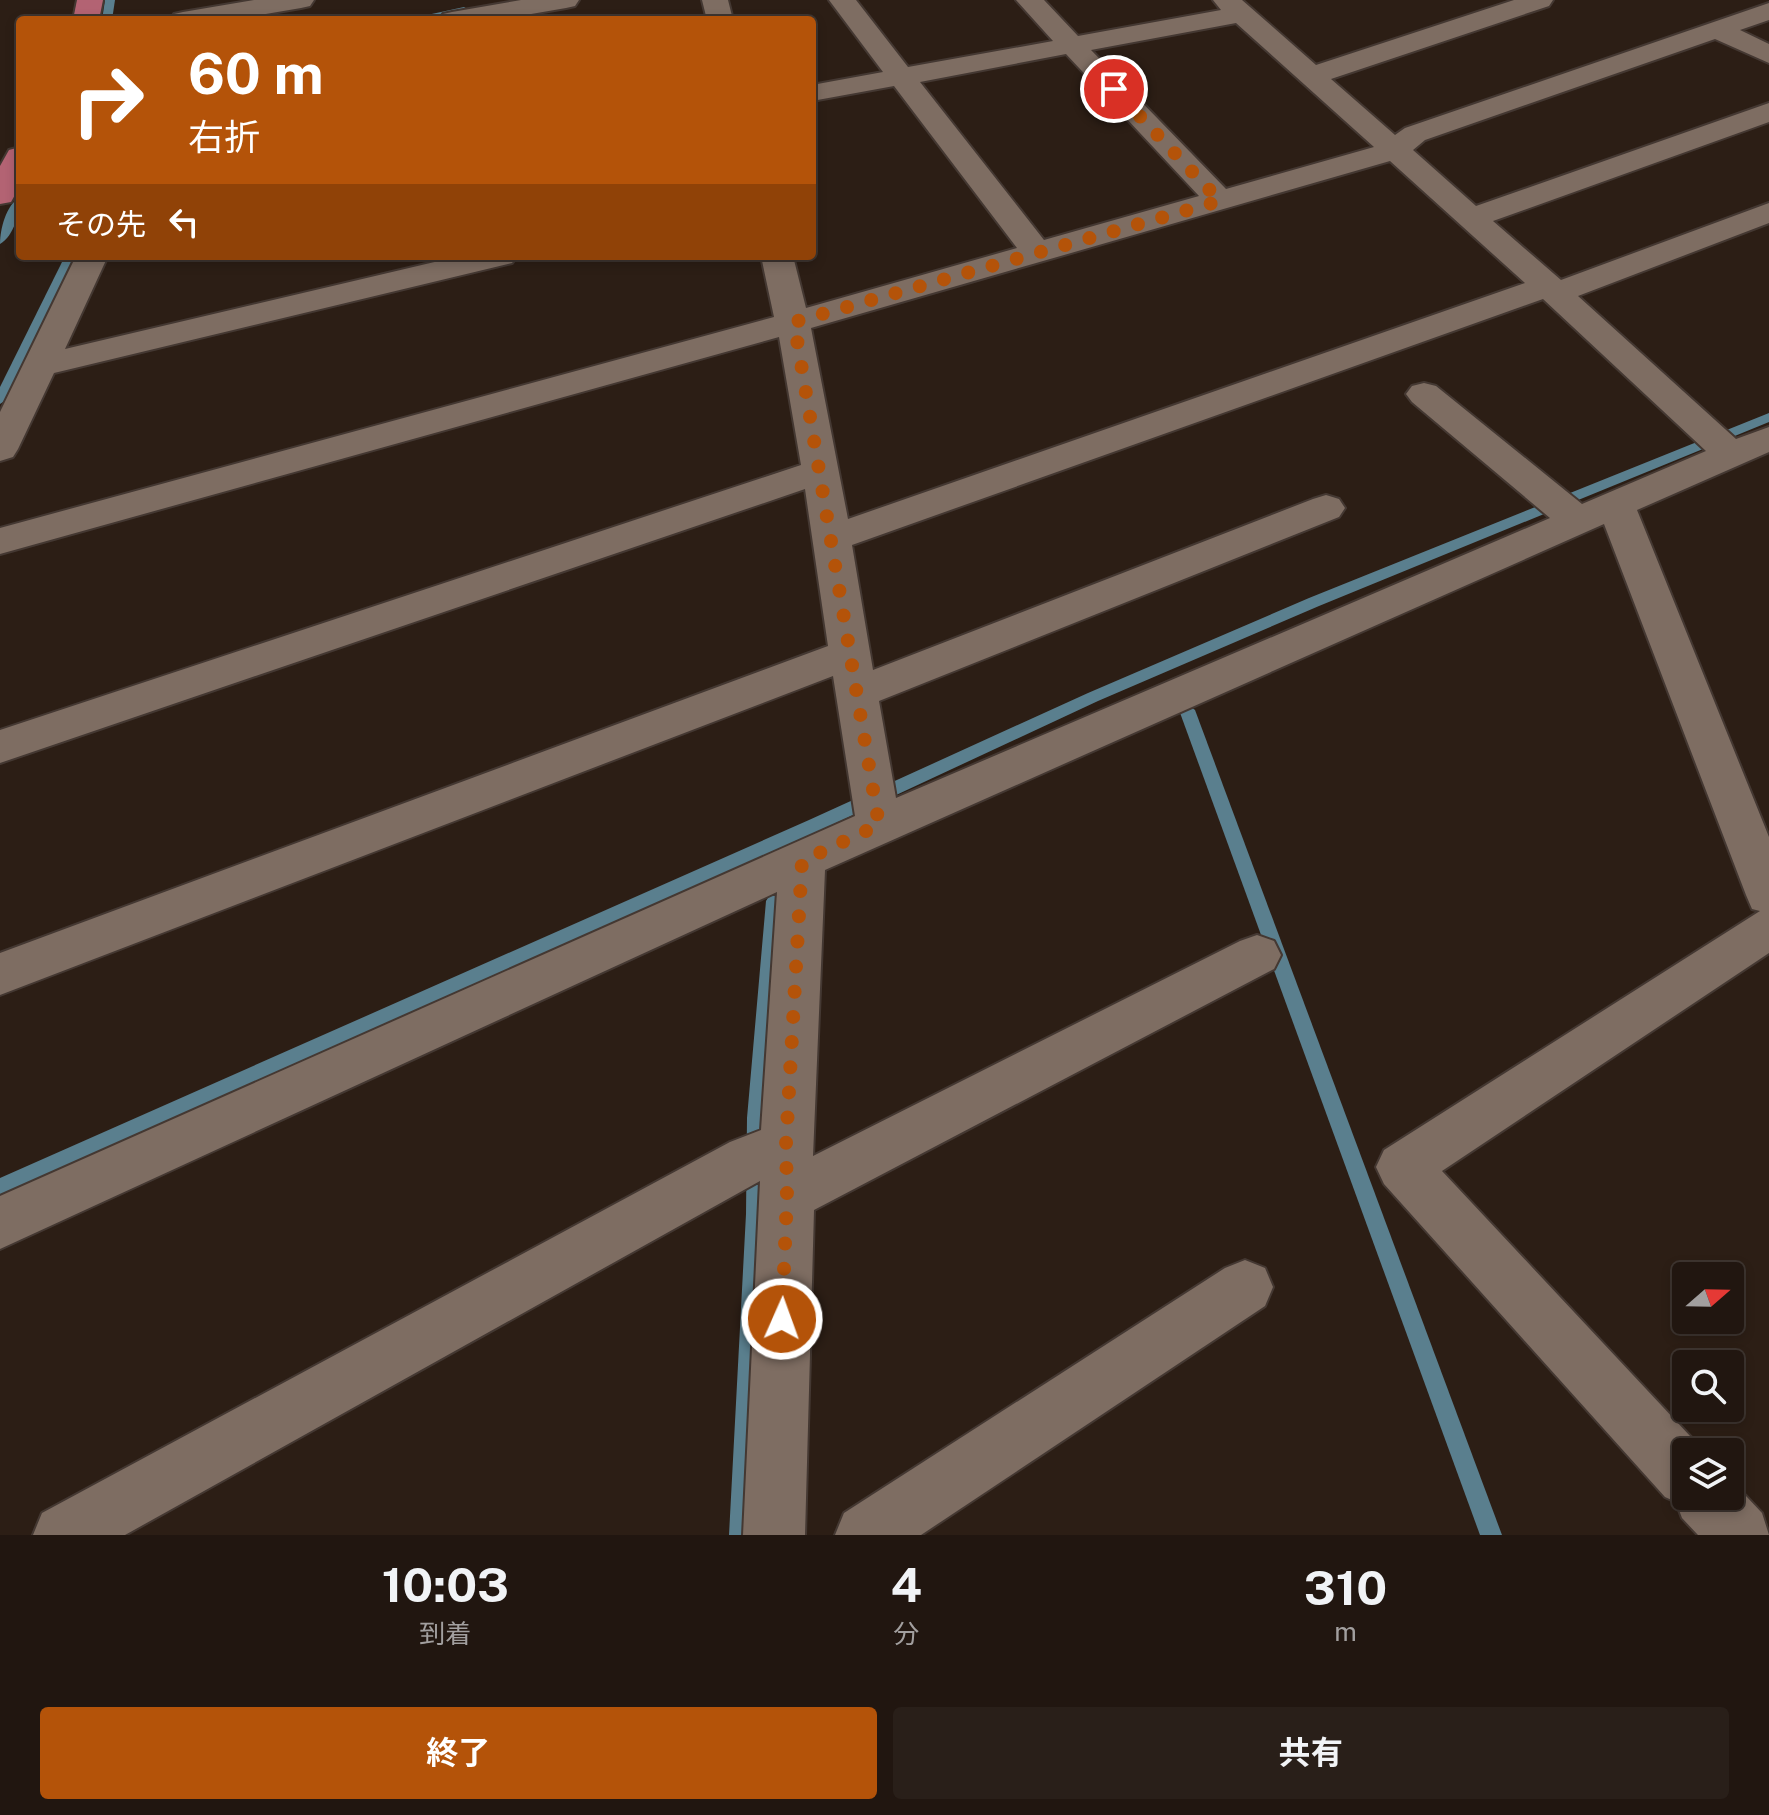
<!DOCTYPE html>
<html lang="ja">
<head>
<meta charset="utf-8">
<style>
	body { margin:0; font-family:"Public Sans","Noto Sans JP",sans-serif; background:#291f19; color:#f1f3f6; height:100vh; display:flex; flex-direction:column; font-size:30px; white-space:nowrap }
	* { box-sizing:border-box; margin:0 }
	p { font-size:26px; color:#a29f9f }
	.icon { flex:none; width:44px; height:44px; fill:none; stroke:currentColor; stroke-width:2; stroke-linecap:round; stroke-linejoin:round }
	.map { position:relative; height:1535px; overflow:hidden }
	.side { display:flex; flex-direction:column; background:#211610; flex:1 }
	.side>* { flex:none }
	.hud { position:absolute; left:16px; top:16px; width:800px; height:244px; border-radius:8px; box-shadow:0 4px 12px #0003,0 0 0 2px #3e3530; background:#b45309; color:#fff; overflow:hidden }
	.needle { width:52px; rotate:70deg }
	.buttons { position:absolute; left:1672px; top:1262px; display:grid; gap:16px }
	.buttons a { display:grid; place-items:center; width:72px; height:72px; border-radius:8px; background:#211610; box-shadow:0 4px 12px #0003,0 0 0 2px #3e3530; font-size:40px }
	.pin { position:absolute; display:grid; place-items:center; width:68px; height:68px; color:#fff; margin:-34px; border:4px solid #fff; border-radius:50%; box-shadow:0 2px 8px #0007 }
	.me { position:absolute; width:88px; margin:-44px; rotate:2deg; stroke-linejoin:round; filter:drop-shadow(0 0 6px #0008) }
	.turn { display:flex; align-items:center; gap:28px; height:168px; padding:0 40px; font-size:36px }
	.turn .icon { width:104px; height:104px; stroke-width:2.5 }
	.turn b { display:block; font-size:56px; line-height:68px }
	.then { display:flex; align-items:center; height:76px; padding:0 40px; background:#0003; gap:16px; font-size:30px }
	.eta { display:flex; justify-content:space-evenly; align-items:center; height:136px; text-align:center }
	.eta b { font-size:48px; font-weight:700; line-height:56px }
	.primary-button { display:flex; gap:16px; margin-top:auto; padding:16px 40px }
	.primary-button a { flex:1; height:92px; border-radius:8px; background:#b45309; color:#fff; font-size:32px; font-weight:700; line-height:92px; text-align:center }
	.primary-button a+a { background:#291f19; color:#f1f3f6 }
	.map>svg:first-child { display:block }
	.lines { fill:none; stroke-linecap:round; stroke-linejoin:round }
	.stream { fill:#5a7f8e; fill-rule:evenodd }
	.minor-casing { stroke:#443832; stroke-width:4 }
	.major-casing { stroke:#443832; stroke-width:4 }
	.minor { fill:#7e6d62; fill-rule:evenodd }
	.major { fill:#b36373; fill-rule:evenodd }
	.route { stroke:#b45309; stroke-width:14; stroke-dasharray:0 25.2 }
</style>
</head>
<body>
<div class="map">
<svg width="1769" height="1535" viewBox="0 0 1769 1535">
	<rect width="100%" height="100%" fill="#2c1e15"/>
	<g class="lines">
		<g class="stream">
			<polygon points="105,0 115,0 112,20 102,20"/>
			<polygon points="464,7 469,10 467,12 425,20 404,20"/>
			<path d="M20,197C20,212 14,236 0,244C0,229 6,205 20,197Z"/>
			<polygon points="65,256 77,256 6,400 0,404 0,387"/>
			<polygon points="1769,413 1769,422 1319,606 1098,701 821,830 0,1197 0,1178 809,820 1088,693 1309,598"/>
			<polygon points="1187,704 1195,710 1502,1535 1480,1535 1179,710"/>
			<polygon points="775,894 781,896 784,901 765,1118 766,1214 751,1535 729,1535 746,1214 747,1118 766,901 769,896"/>
		</g>
		<g class="minor-casing">
			<g id="minor">
				<polygon points="254,0 314,0 310,6 301,8 230,20 170,20 174,14 183,12"/>
				<polygon points="521,0 579,0 575,6 566,8 497,20 439,20 443,14 452,12"/>
				<polygon points="702,0 728,0 733,20 707,20"/>
				<path d="M829,0H856L908,67L1053,41L1016,0H1044L1078,36L1221,10L1213,0H1242L1316,65L1514,0H1553L1549,6L1331,79L1395,135L1405,128L1769,3V20L1740,30L1769,44V63L1715,39L1425,140L1413,150L1476,206L1769,103V122L1493,221L1561,280L1769,203V223L1578,296L1736,439L1769,427V452L1637,510L1769,837V953L1442,1171L1705,1452H1686V1496H1730V1479L1762,1513L1769,1535H1698L1682,1518L1676,1502L1665,1497L1384,1184L1376,1167L1384,1150L1760,911L1752,909L1746,895L1604,524L825,870L813,1156L1240,941L1257,935L1274,941L1281,955L1274,969L814,1210L805,1535H743L760,1181L125,1535H33L42,1513L730,1142L761,1130L777,892L0,1249V1196L855,816L833,676L0,995V953L828,646L805,489L0,763V730L801,465L779,337L0,554V528L774,317L761,256H793L806,308L1017,248L894,86L812,101V85L883,72ZM1236,23L1374,147L1226,189L1091,50ZM1066,54L1199,196L1044,240L920,82ZM1390,161L1525,283L848,519L811,328ZM1543,299L1706,451L1582,504L1436,386L1424,383L1412,386L1406,394L1412,402L1550,518L896,798L879,701L1339,517L1345,508L1339,499L1326,495L1313,499L873,670L852,545Z"/>
				<polygon points="76,256 108,256 65,349 460,256 517,256 512,263 54,373 18,449 13,457 0,461 0,412"/>
				<polygon points="1245,1260 1265,1268 1273,1287 1265,1306 921,1535 835,1535 844,1513 1225,1268"/>
			</g>
		</g>
		<g class="major-casing">
			<g id="major">
				<polygon points="77,0 103,0 99,20 73,20"/>
				<polygon points="20,147 20,186 11,202 0,204 0,166 9,150"/>
			</g>
		</g>
		<use href="#minor" class="minor"/>
		<use href="#major" class="major"/>
	</g>
	<g class="lines">
		<polyline class="route" points="782,1319 787,1196 786,1144 802,861 879,825 794,322 1220,201 1114,89"/>
	</g>
</svg>
<div class="buttons">
<a><svg class="needle" viewBox="-14 -14 28 28"><path d="M0-13l5 13h-10z" fill="#e53935"/><path d="M0 13l5-13h-10z" fill="#a29f9f"/></svg></a>
<a><svg class="icon" aria-label="search" viewBox="0 0 24 24"><circle cx="10" cy="10" r="6"/><path d="M15 15l6 6"/></svg></a>
<a><svg class="icon" aria-label="layers" viewBox="0 0 24 24"><path d="M12 4l9 5-9 5-9-5zM3 14l9 5 9-5"/></svg></a>
</div>
<div class="pin" style="left:1114px;top:89px;background:#d93025"><svg class="icon" aria-label="arrive" viewBox="0 0 24 24"><path d="M6 21V4h12l-3 4 3 4H6"/></svg></div>
<svg class="me" style="left:782px;top:1319px" viewBox="-20 -20 40 40"><circle r="17" fill="#b45309" stroke="#fff" stroke-width="3"/><path d="M0-11L8 9 0 5-8 9z" fill="#fff"/></svg>
<div class="hud">
<div class="turn"><svg class="icon" aria-label="right" viewBox="0 0 24 24"><path d="M7 20v-9h11M14 6l5 5-5 5"/></svg><div><b>60 m</b>右折</div></div>
<div class="then">その先<svg class="icon" aria-label="left" viewBox="0 0 24 24"><path d="M17 20v-9H6M10 6l-5 5 5 5"/></svg></div>
</div>
</div>
<section class="side">
<div class="eta">
<div><b>10:03</b><p>到着</p></div>
<div><b>4</b><p>分</p></div>
<div><b>310</b><p>m</p></div>
</div>
<div class="primary-button"><a>終了</a><a>共有</a></div>
</section>
</body>
</html>
